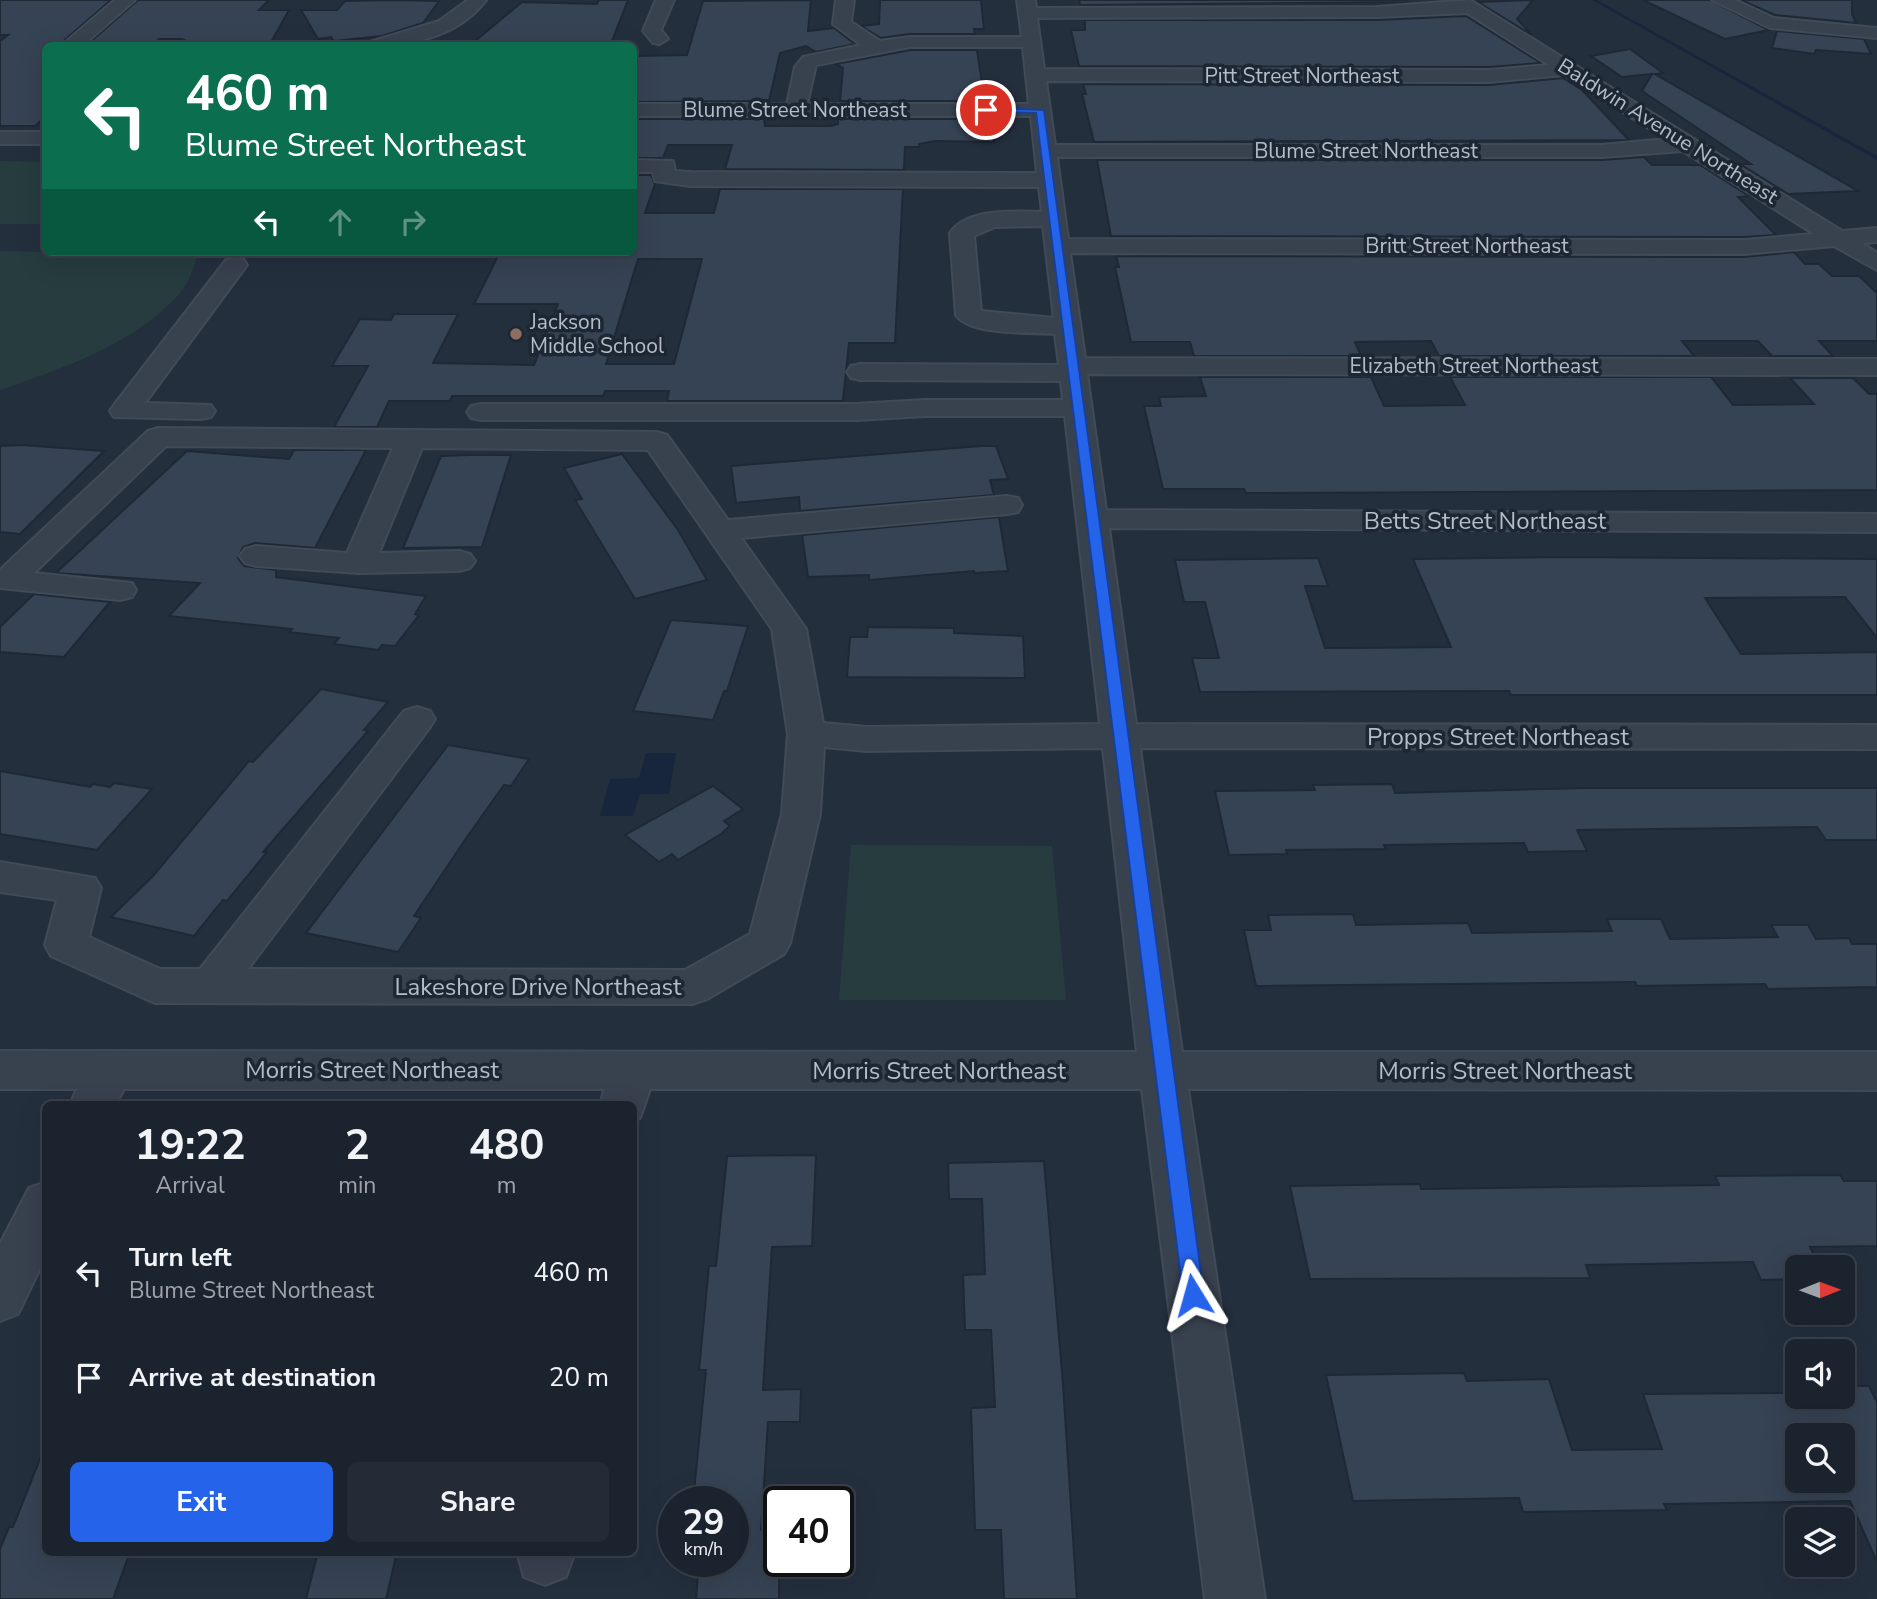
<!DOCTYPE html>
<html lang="en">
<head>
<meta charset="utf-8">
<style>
	body { margin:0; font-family:"Nunito Sans",sans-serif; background:#242b36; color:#f1f3f6; height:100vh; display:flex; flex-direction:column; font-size:26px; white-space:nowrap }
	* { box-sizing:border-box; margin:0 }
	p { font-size:23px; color:#a0a4aa }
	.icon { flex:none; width:38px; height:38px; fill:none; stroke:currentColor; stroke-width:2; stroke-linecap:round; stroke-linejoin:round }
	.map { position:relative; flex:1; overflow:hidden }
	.sheet { position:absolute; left:42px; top:1101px; width:595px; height:455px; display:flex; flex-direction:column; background:#1b232e; border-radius:10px; box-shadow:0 7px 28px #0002,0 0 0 2px #39404a }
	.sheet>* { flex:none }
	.hud { position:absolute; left:42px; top:42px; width:595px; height:214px; border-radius:10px; box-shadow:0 7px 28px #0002,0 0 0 2px #39404a; background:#0b6e4f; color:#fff; overflow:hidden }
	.needle { width:46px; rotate:89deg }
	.buttons { position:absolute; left:1785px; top:1255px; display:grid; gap:14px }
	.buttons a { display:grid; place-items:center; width:70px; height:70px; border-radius:10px; background:#1b232e; box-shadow:0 7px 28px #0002,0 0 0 2px #39404a; font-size:35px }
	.speed { position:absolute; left:658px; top:1486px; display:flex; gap:14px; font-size:35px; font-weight:700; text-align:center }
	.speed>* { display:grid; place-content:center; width:91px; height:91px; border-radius:50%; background:#1b232e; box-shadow:0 7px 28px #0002,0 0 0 2px #39404a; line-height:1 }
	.speed small { font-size:18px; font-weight:400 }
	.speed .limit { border:4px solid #111; border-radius:10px; background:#fff; color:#111 }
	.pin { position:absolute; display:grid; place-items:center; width:60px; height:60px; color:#fff; margin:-30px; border:4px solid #fff; border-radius:50%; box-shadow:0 2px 7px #0007 }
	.me { position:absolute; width:77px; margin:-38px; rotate:352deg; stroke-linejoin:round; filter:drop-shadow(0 0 5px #0008) }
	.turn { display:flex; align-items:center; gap:24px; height:147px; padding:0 28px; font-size:32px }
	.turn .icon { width:91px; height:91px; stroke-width:2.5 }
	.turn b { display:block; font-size:49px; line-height:60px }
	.lanes { display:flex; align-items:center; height:66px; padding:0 28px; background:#0003; justify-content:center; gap:35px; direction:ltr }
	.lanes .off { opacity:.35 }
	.eta { display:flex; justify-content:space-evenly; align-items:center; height:119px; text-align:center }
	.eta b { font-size:42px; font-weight:700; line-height:49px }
	.cta { display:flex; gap:14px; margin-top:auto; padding:14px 28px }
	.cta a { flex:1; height:80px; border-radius:10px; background:#2563eb; color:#fff; font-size:28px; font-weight:700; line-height:80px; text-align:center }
	.cta a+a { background:#242b36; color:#f1f3f6 }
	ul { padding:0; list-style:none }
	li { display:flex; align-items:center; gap:21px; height:105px; padding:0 28px }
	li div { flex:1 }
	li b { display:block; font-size:26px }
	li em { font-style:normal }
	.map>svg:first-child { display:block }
	.green { fill:#263c3f }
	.water { fill:#17263c }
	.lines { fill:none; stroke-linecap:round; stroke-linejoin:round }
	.stream { fill:#17263c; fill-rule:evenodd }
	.building { fill:#364354; stroke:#1f2835; stroke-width:2; fill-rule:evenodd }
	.minor-casing { stroke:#414a57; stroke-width:4 }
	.minor { fill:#38414e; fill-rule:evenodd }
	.route { fill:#2563eb; stroke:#184099; stroke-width:2 }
	.education-dot { fill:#8d6e63; stroke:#1d2633; stroke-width:2.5 }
	.labels { text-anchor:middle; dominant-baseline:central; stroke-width:7; stroke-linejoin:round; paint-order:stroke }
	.far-street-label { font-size:21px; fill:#b4bcc9; stroke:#1d2633 }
	.far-poi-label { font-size:21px; fill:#b4bcc9; stroke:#1d2633; text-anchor:start }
	.street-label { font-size:24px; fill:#b4bcc9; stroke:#1d2633 }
</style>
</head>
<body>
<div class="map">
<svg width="1877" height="1599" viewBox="0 0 1877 1599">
	<rect width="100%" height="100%" fill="#242f3e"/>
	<g class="green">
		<polygon points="0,161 45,162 45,224 0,224"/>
		<path d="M0,251L198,255C193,268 189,284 179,294C135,344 61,369 0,390Z"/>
		<polygon points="851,845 1052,846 1066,1000 839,1000"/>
	</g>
	<polygon class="water" points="646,753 676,753 669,794 640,794 633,816 600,816 610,779 639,778"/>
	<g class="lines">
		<polygon class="stream" points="1592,0 1597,0 1877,156 1877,160"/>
	</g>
	<g class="building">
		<polygon points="0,0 111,0 60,44 46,44 46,116 35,126 0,126 0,41 8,35 0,35"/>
		<polygon points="138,0 269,0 259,10 289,10 270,44 196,46 182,39 159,39 154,43 89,43"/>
		<polygon points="599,0 628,0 610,46 469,46 522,2 597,4"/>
		<polygon points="811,0 808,31 834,28 855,44 816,52 806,46 780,53 769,101 634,102 634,56 687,55 703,1"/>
		<polygon points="880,0 981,0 984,29 974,29 975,34 910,34 881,38 861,26 879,24"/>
		<polygon points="1079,0 1405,0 1407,2 1080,5"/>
		<polygon points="1533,0 1517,19 1532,35 1478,2"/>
		<polygon points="1643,0 1710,0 1769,30 1725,39"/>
		<polygon points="1741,0 1852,0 1852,14 1856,23 1775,15"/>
		<polygon points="345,1 394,0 439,1 423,23 382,36 334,41 331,37 318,39 301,10 337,10"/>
		<polygon points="1466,16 1541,63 1489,67 1079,66 1071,30 1085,30 1085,20 1377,20"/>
		<polygon points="1777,31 1864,39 1871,54 1816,50 1814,54 1772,48"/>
		<polygon points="1630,49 1663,73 1655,74 1858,191 1788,194 1740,164 1751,164 1642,91 1652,74 1622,77 1591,56"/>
		<polygon points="910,50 977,50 982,83 989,83 990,101 840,101 843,68 836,64"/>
		<polygon points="1563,78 1582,90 1629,140 1094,142 1082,94 1086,94 1083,84 1489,85"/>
		<polygon points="634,119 764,119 765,126 831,126 838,124 838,119 992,119 994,142 935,141 919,144 919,147 905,147 904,170 725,169 732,145 668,145 663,158 634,158"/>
		<polygon points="1644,157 1652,165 1700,165 1749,196 1738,197 1776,235 1744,237 1111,236 1097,160 1602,160"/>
		<path d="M634,175H651L655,184L645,213H714L720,189H903L895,343H849L843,401H667L669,391H605L603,396H452L450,401H389L377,427H334L368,366H332L360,319L391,320L394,314H458L433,363L534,365L558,304H474L500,252H634ZM638,259H702L674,364H606Z"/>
		<polygon points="1794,252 1805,264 1819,264 1832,276 1859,276 1877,293 1877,341 1819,341 1833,356 1772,356 1758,341 1682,341 1694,356 1439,356 1431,341 1355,342 1361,356 1194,356 1190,342 1131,342 1115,267 1119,267 1116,256 1744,257"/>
		<polygon points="1200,377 1371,377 1384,406 1465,405 1450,377 1711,377 1733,405 1814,404 1790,378 1853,378 1869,394 1877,394 1877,490 1246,493 1244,489 1163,489 1144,406 1161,406 1159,397 1206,396"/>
		<polygon points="22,445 104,451 20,534 0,532 0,446"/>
		<polygon points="981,446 996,446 1008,479 990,480 994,495 800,511 799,497 736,503 731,466"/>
		<polygon points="294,450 366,450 315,548 255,543 243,547 238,558 244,566 276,570 276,577 426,596 415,614 419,615 395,646 382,645 378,650 334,644 339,638 289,632 292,629 169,616 200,583 56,573 187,451 289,459"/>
		<polygon points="622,454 678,530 707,580 635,599 575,500 582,499 564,468"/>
		<polygon points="469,455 511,455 482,547 403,548 441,456"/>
		<polygon points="999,517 1008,571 975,573 974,571 869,580 869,575 808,577 802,535"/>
		<polygon points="1564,557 1877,559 1877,638 1845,597 1705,598 1741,654 1877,652 1877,695 1511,695 1509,691 1200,692 1192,658 1219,658 1205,602 1184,602 1175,560 1318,558 1328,586 1305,586 1325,648 1355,648 1451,647 1413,559"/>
		<polygon points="34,594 110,602 64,657 0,652 0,627"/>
		<polygon points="671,620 748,626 727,691 724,691 713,720 633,711"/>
		<polygon points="868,627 954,628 954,633 1023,636 1025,678 847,677 850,637 867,637"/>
		<polygon points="321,689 388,702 364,730 368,731 263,852 267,852 227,901 223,900 194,936 111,917 153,876 249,761 253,762"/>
		<polygon points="448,745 529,759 511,786 504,785 467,837 414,916 421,918 398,952 306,933"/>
		<polygon points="0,771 90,787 93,784 110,787 114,783 152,789 97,850 0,834"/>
		<polygon points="1392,784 1395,793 1585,788 1877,788 1877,840 1826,840 1817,827 1577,830 1587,851 1528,852 1524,843 1384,845 1386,849 1286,850 1287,854 1229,855 1215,791 1315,790 1313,785"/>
		<polygon points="713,786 743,809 724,821 730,826 721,834 678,860 672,854 659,862 625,835"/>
		<polygon points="1353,914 1356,925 1468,923 1472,933 1612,931 1607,919 1661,919 1670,939 1778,937 1771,925 1808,925 1816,939 1849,938 1852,944 1877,944 1877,987 1768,989 1765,984 1637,986 1635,982 1256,986 1244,930 1271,930 1268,915"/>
		<polygon points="816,1155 812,1246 772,1247 763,1390 801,1389 800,1422 768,1422 761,1530 779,1530 779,1599 696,1599 699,1561 733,1561 733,1502 693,1502 706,1370 699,1370 709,1266 716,1266 727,1156"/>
		<polygon points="1044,1161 1063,1384 1077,1599 1004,1599 1001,1530 975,1530 971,1408 995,1407 991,1330 965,1330 963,1275 985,1274 982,1199 949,1199 948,1163"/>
		<polygon points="1840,1175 1844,1181 1877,1181 1877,1246 1810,1247 1820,1267 1797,1267 1797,1279 1761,1280 1753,1262 1586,1265 1590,1278 1310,1279 1290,1186 1420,1184 1421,1189 1719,1185 1715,1176"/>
		<path d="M1464,1373L1467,1381L1549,1379L1572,1450L1662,1449L1643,1394L1784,1393L1785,1396H1843V1386H1869L1877,1402V1562L1850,1501L1664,1504L1667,1510L1523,1512L1519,1498L1353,1501L1326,1375ZM1797,1435H1843V1480H1797Z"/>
		<polygon points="44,1449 46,1552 130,1552 113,1599 0,1599 0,1549 9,1527 13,1527"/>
		<polygon points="318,1552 397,1552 386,1599 306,1599"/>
	</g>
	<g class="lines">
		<g class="minor-casing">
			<g id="minor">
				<polygon points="115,0 135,0 82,46 61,46"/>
				<path d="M468,0H486C458,37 411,46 368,46L370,42L439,21Z"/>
				<polygon points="656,0 674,0 661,30 668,39 659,44 653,43 643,31"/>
				<path d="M836,0H854L851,22L880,41L910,37H1022L1017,0H1035L1036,8L1377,7L1470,0L1842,231L1877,228V242L1862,243L1877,253V270L1834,246L1744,254L1070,253L1085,358L1877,359V375L1087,374L1106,510L1877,514V532L1109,528L1136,724L1877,725V749L1140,748L1182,1052H1877V1090L1188,1089L1265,1599H1205L1142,1089H650L640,1118L634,1120V1104H601L604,1089H124L116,1104H70L77,1089H0V1051L1137,1052L1103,748L867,751L824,747L820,814L790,943L784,954L707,999L692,1004L155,1003L51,956L45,945L57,900L0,892V862L95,878L101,888L89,937L160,969H200L404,711L417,707L430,711L435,719L430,727L248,969L685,970L750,934L782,814L788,734L772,629L648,450L422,448L379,553L459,551L470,554L475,561L470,568L459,571L359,573L256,566L245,563L240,556L245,549L256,546L347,553L393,448L166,446L34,573L132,583L136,590L132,597L120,600L0,588V570L148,431L158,428L657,432L667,435L728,520L1007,496L1018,498L1022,505L1018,512L1007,514L741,538L806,629L823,723L867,727L1100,724L1065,416H925L856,420H481L471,418L467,412L471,406L481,404H856L925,400H1063L1061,381L861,380L851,378L847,372L851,366L861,364L1059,365L1055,334C1031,332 971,336 956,315L950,233C967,208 1015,211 1042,212L1039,187L690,186L655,181L653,172H634V160L673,161L675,171L690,172L1037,173L1031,116H634V104H787L795,67L803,57L861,45L833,24ZM1467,13L1549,65L1489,70L1044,69L1037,18L1377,17ZM910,47H1023L1029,104H807L816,65ZM1564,75L1666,139L1602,145H1055L1046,81L1489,82ZM1683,151L1814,234L1744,240L1068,239L1057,157H1602ZM1043,226L1054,318L981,311L974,236L995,227Z"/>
				<polygon points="1712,0 1735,0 1774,18 1877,28 1877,38 1770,28"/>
				<rect x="0" y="132" width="46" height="12"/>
				<polygon points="235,258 244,260 247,265 145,403 211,405 215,411 211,417 201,419 114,417 110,411 114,405 226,260"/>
				<polygon points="46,1182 46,1256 18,1314 0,1321 0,1244 29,1188"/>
				<polygon points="517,1552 575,1552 566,1577 545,1585 524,1577"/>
			</g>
		</g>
		<use href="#minor" class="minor"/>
	</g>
	<polygon class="route" points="986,108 1044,110 1204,1295 1201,1302 1193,1305 1186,1302 1183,1295 1036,113 983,112"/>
	<circle class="education-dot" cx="516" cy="334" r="7"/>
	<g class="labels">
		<g class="far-street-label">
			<text x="1302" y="76">Pitt Street Northeast</text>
			<text x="795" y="110">Blume Street Northeast</text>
			<text transform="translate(1668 131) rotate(32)">Baldwin Avenue Northeast</text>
			<text x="1366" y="151">Blume Street Northeast</text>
			<text x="1467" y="246">Britt Street Northeast</text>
			<text x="1474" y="366">Elizabeth Street Northeast</text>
		</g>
		<g class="far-poi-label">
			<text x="530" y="322">Jackson<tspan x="530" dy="24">Middle School</tspan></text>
		</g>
		<g class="street-label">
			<text x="1485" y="521">Betts Street Northeast</text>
			<text x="1498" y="737">Propps Street Northeast</text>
			<text x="538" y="987">Lakeshore Drive Northeast</text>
			<text x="372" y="1070">Morris Street Northeast</text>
			<text x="939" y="1071">Morris Street Northeast</text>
			<text x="1505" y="1071">Morris Street Northeast</text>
		</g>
	</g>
</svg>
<div class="buttons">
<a><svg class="needle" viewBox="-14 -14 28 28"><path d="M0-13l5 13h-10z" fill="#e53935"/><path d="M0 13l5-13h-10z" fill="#a0a4aa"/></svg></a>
<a><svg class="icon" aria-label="sound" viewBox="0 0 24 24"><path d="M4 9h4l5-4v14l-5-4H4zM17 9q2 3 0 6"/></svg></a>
<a><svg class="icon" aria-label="search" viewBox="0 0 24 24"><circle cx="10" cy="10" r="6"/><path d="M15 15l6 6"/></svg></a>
<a><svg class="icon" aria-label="layers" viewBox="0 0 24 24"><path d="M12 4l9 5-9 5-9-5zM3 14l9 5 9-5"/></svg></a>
</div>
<div class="speed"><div>29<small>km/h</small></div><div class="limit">40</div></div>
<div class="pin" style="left:986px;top:110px;background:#d93025"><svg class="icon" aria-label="arrive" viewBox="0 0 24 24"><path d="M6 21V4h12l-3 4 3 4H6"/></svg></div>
<svg class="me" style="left:1193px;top:1295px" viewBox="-20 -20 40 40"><path d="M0-17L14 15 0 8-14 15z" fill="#2563eb" stroke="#fff" stroke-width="4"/></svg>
<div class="hud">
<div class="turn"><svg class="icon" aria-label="left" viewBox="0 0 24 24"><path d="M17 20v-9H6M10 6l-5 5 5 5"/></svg><div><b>460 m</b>Blume Street Northeast</div></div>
<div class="lanes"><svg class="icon" aria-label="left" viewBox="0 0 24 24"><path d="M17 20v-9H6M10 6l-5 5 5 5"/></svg><svg class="icon off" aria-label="ahead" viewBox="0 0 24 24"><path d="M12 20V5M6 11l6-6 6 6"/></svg><svg class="icon off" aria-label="right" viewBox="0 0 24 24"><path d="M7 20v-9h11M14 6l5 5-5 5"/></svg></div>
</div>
<section class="sheet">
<div class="eta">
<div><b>19:22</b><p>Arrival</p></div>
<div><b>2</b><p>min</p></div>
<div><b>480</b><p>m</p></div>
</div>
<ul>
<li><svg class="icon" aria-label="left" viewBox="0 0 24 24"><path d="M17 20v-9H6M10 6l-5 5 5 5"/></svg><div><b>Turn left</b><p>Blume Street Northeast</p></div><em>460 m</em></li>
<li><svg class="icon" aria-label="arrive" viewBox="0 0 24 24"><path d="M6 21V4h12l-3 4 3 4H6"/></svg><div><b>Arrive at destination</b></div><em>20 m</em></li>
</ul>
<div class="cta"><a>Exit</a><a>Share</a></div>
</section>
</div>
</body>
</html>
